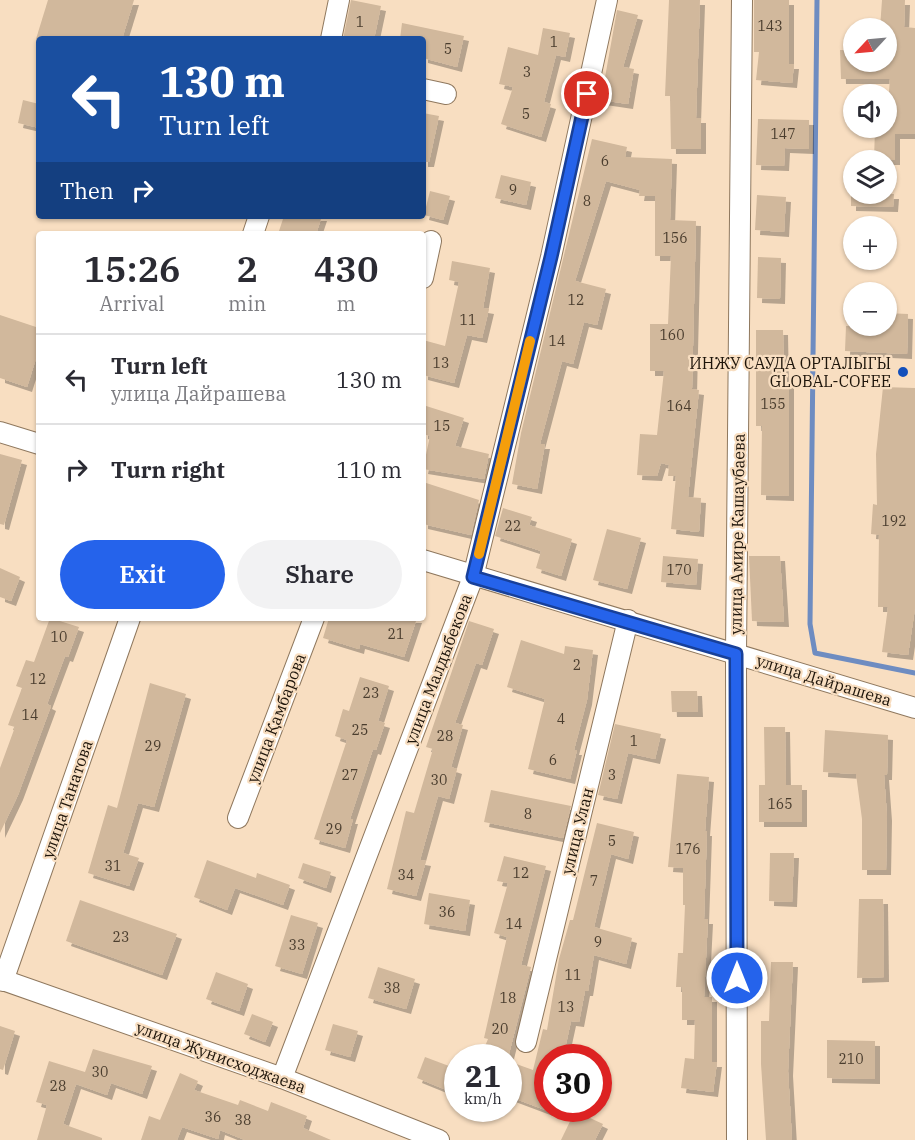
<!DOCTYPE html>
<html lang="en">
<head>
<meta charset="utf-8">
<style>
	body { margin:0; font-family:"IBM Plex Serif",serif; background:#f2f2f3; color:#2b2b33; height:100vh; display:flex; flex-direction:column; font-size:22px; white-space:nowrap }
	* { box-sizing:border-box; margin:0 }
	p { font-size:20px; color:#7c7c81 }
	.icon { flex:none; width:33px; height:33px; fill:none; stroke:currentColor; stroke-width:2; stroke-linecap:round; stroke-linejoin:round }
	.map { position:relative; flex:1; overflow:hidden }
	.drawer { position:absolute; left:36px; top:231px; width:390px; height:390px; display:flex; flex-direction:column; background:#fff; border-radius:6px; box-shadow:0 2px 4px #0004 }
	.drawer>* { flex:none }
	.hud { position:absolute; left:36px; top:36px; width:390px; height:183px; border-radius:6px; box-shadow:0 2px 4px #0004; background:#1a4fa0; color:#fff; overflow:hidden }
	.needle { width:39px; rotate:244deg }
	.fabs { position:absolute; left:843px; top:18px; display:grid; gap:12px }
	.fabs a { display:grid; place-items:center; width:54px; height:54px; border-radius:50%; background:#fff; box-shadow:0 2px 4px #0004; font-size:30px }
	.speed { position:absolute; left:444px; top:1044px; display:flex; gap:12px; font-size:30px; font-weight:700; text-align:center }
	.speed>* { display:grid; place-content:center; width:78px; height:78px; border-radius:50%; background:#fff; box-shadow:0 2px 4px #0004; line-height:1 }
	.speed small { font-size:15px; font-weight:400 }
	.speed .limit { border:9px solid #d22; background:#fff; color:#111 }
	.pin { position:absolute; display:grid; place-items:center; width:51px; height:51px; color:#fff; margin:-26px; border:3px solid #fff; border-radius:50%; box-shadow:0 2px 6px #0007 }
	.me { position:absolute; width:66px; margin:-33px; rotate:0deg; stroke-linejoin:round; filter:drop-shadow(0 0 4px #0008) }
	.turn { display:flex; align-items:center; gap:21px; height:126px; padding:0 24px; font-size:27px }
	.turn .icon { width:78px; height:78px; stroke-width:2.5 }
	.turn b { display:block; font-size:42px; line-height:51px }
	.then { display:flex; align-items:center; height:57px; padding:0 24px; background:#0003; gap:12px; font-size:22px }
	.eta { display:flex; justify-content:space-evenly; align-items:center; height:102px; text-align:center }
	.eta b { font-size:36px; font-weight:600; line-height:42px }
	.action { display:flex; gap:12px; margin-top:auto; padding:12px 24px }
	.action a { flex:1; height:69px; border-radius:36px; background:#2563eb; color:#fff; font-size:24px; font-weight:600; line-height:69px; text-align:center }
	.action a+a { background:#f2f2f3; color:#2b2b33 }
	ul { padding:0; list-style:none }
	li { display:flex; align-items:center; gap:18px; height:90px; padding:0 24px; border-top:2px solid #e1e1e2 }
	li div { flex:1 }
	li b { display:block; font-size:22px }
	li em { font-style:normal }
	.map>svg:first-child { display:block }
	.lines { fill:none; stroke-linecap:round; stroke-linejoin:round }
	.stream { stroke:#6e8cc1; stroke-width:5 }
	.building { fill:#d1b89c; filter:url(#shadow) }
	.minor-casing { stroke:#8f785e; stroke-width:22 }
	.minor { stroke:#fff; stroke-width:20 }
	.route-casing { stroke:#184099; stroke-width:15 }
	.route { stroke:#2563eb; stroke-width:10 }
	.slow { stroke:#f59e0b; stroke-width:10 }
	.poi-dot { fill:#134fbb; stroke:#f8dec1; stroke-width:2 }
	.labels { text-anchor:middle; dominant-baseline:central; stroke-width:4.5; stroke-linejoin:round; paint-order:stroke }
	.number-label { font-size:14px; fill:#4a3d2e }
	.poi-label { font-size:16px; fill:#1d140a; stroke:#f8dec1; text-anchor:end }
	.street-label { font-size:16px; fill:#1d140a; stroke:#f8dec1 }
</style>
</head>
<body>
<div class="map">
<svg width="915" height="1140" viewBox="0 0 915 1140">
	<defs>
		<filter id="shadow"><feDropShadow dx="5" dy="5" stdDeviation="0" flood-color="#0004"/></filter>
	</defs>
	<rect width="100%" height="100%" fill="#f8dec1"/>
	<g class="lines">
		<polyline class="stream" points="817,0 810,624 815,653 915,673"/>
	</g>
	<g class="building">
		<polygon points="48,0 134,0 122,39 36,39"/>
		<polygon points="351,0 381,6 374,39 343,39"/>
		<polygon points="669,0 700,0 696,118 701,118 701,149 671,149 670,96 665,96"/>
		<polygon points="754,0 789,0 789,64 794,64 792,83 756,80 759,52 754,52"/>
		<polygon points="882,0 905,0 904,27 915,28 915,134 895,134 895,160 874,160 875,128 886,128 890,79 841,79 840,50 854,50 854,62 886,62 886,28 880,28"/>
		<polygon points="617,10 638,15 623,67 634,69 628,104 601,100"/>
		<polygon points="402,23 464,36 457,67 423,58 423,39 400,39"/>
		<polygon points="543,28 570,33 565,57 556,55 544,102 551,104 541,137 501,124 513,87 499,84 508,47 538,55"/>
		<polygon points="23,100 39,104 39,128 18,123"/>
		<polygon points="423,113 439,116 429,162 423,162"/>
		<polygon points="758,119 809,120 809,149 785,148 784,166 756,165"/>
		<polygon points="592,139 627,147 625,157 672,159 670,220 696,221 692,389 699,390 688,497 701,498 699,532 671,529 676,476 668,476 669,465 661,463 657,476 637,475 640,434 657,435 664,371 650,371 650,324 668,324 671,256 655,256 655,196 639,196 640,190 606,181 575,281 606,289 597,325 584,322 573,364 562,361 540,444 545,444 537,489 512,484 521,433"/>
		<polygon points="501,175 531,182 526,205 495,198"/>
		<polygon points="430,191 450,196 443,220 424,215"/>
		<polygon points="851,194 894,194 893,207 851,206"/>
		<polygon points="757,195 786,197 784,232 755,230"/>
		<polygon points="284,216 322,216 316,234 278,234"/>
		<polygon points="758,257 781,258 780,299 757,298"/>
		<polygon points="452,261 490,268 483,308 489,309 482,338 467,335 454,383 423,375 423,340 445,346 459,282 449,280"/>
		<polygon points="886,313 908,314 907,354 845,351 846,326 886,326"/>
		<polygon points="0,315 39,328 39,349 27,387 0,378"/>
		<polygon points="756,330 783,330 784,382 789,382 789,496 761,495 762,426 756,426"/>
		<polygon points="883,387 915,388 915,608 908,655 882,652 888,607 878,607 879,535 871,534 873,504 877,505 876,454"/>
		<polygon points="423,405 464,418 455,446 489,454 484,479 423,469 430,436 423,434"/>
		<polygon points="0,454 22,460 4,525 0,524"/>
		<polygon points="423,482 479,500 471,535 423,524"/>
		<polygon points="503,508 532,517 529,525 572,539 561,576 536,568 541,551 495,536"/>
		<polygon points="607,529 641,538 627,589 593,580"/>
		<polygon points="663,556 698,559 696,585 661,582"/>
		<polygon points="749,556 780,556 784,622 752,621"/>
		<polygon points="0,568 20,577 11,601 0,597"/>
		<polygon points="50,618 79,627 68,657 65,656 47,704 51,706 18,795 0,833 0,768 15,727 8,725 22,688 16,686 26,660 34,662"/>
		<polygon points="329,618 417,618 404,657 360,644 359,649 323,638"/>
		<polygon points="469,621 494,629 482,665 476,663 455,723 463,725 451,767 457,769 449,799 438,796 420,860 426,861 416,896 387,889 406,811 414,813 433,749 426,747"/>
		<polygon points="521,640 564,654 565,646 593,650 587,700 574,750 577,750 570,779 528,769 545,699 507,687"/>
		<polygon points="360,677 389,686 378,721 385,723 376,750 373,749 350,819 353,819 345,848 314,839 347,740 335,736 343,709 349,711"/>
		<polygon points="150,683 186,694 154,807 138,803 123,853 139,858 129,886 88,873 108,805 117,808"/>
		<polygon points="671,691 697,691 698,712 672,712"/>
		<polygon points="615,724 661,734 655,759 628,753 617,799 598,795"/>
		<polygon points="764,727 785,727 786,785 802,785 802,822 759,822 759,785 765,785"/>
		<polygon points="825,730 888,735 887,775 884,775 887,816 886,870 862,870 862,819 856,774 823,772"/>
		<polygon points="677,774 709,777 705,831 707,831 704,919 708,919 704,997 712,997 712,1062 717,1062 713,1092 681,1088 685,1058 694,1059 695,1020 682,1020 682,987 676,987 678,953 683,953 685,905 683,905 683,868 668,867"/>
		<polygon points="491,790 571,806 563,838 484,822"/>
		<polygon points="597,823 634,832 628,859 611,854 594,927 632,938 626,964 594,955 588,991 585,991 579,1022 571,1021 563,1058 548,1058 548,1111 508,1096 508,1061 533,1070 543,1029 547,1030 559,959 570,920 573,920"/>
		<polygon points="770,853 794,853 792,902 769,901"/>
		<polygon points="504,856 546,866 521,965 531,967 508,1058 480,1058 488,1039 484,1038 507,937 494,933 508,883 497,881"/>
		<polygon points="207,860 256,878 257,873 290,885 283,905 235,888 227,910 194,897"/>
		<polygon points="303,863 331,872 326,888 298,878"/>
		<polygon points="429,893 470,900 465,931 424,924"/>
		<polygon points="859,899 883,899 884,977 857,978"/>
		<polygon points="80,900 177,934 162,975 66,941"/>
		<polygon points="291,915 318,923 302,974 275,966"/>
		<polygon points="771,962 793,962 788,1071 792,1140 766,1140 761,1064 761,1021 769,1021"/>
		<polygon points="378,967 415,979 406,1009 368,998"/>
		<polygon points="216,972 248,984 239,1011 206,999"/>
		<polygon points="252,1014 273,1022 265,1042 244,1034"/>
		<polygon points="333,1024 358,1031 350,1057 325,1050"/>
		<polygon points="0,1026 15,1031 3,1070 0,1069"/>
		<polygon points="827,1040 875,1041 875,1079 827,1078"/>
		<polygon points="93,1049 152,1066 142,1094 111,1083 107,1095 76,1084 63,1124 102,1138 102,1140 37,1140 47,1105 36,1102 49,1061 85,1072"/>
		<polygon points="425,1057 457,1069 449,1091 417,1078"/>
		<polygon points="180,1073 198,1081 194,1090 238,1105 240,1100 268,1111 271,1102 307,1116 303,1128 331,1140 245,1140 220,1130 218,1139 182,1127 177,1140 141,1140 149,1116 160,1120"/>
		<polygon points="575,1111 603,1124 595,1140 561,1140"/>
	</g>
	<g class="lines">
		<g class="minor-casing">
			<g id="minor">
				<polyline points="331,39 339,0"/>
				<polyline points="423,89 446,94"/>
				<polyline points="253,234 259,216"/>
				<polyline points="423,278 431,241"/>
				<polyline points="0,432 39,444"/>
				<polyline points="423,560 915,708"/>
				<polyline points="238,818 314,618"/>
				<polyline points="0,979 282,1078 439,1140"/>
				<polyline points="3,981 130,618"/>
				<polyline points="526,1042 628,620"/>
				<polyline points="282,1078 473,577 551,257 607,0"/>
				<polyline points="737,1140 736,654 742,0"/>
			</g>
		</g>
		<use href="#minor" class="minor"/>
	</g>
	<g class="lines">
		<g class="route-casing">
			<polyline id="route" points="587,94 551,257 473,577 736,654 737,978"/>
		</g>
		<use href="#route" class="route"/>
		<polyline class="slow" points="479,554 530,341"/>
	</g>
	<circle class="poi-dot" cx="903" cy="372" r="6"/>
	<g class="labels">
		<g class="number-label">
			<text x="360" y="22">1</text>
			<text x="770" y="26">143</text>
			<text x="554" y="42">1</text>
			<text x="448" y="49">5</text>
			<text x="527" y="72">3</text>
			<text x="526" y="114">5</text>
			<text x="783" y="134">147</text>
			<text x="605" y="161">6</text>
			<text x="513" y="190">9</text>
			<text x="587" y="201">8</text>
			<text x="675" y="238">156</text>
			<text x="576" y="300">12</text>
			<text x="468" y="320">11</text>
			<text x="672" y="335">160</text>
			<text x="557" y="341">14</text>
			<text x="441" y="363">13</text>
			<text x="773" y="404">155</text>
			<text x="679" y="406">164</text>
			<text x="442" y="426">15</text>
			<text x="894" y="521">192</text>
			<text x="513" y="526">22</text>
			<text x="679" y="570">170</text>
			<text x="396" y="634">21</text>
			<text x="59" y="637">10</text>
			<text x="577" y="665">2</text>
			<text x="38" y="679">12</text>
			<text x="371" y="693">23</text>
			<text x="30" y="715">14</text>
			<text x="561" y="719">4</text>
			<text x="360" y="730">25</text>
			<text x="445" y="736">28</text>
			<text x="634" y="741">1</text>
			<text x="153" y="746">29</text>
			<text x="553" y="760">6</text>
			<text x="350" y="775">27</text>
			<text x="612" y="775">3</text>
			<text x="439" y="780">30</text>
			<text x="780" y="804">165</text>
			<text x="528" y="814">8</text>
			<text x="334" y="829">29</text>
			<text x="612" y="841">5</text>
			<text x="688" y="849">176</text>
			<text x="113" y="866">31</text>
			<text x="521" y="873">12</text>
			<text x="406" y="875">34</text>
			<text x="594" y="881">7</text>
			<text x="447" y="912">36</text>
			<text x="514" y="924">14</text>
			<text x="121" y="937">23</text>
			<text x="598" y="942">9</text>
			<text x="297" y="945">33</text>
			<text x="573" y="975">11</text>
			<text x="392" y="988">38</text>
			<text x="508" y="998">18</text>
			<text x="566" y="1007">13</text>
			<text x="500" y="1029">20</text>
			<text x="851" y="1059">210</text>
			<text x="100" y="1072">30</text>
			<text x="58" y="1086">28</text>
			<text x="213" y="1117">36</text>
			<text x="243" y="1120">38</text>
		</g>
		<g class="poi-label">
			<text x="891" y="363">ИНЖУ САУДА ОРТАЛЫГЫ<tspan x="891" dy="18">GLOBAL-COFEE</tspan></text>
		</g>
		<g class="street-label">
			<text transform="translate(737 534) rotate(-89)">улица Амире Кашаубаева</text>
			<text transform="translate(438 669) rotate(-69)">улица Малдыбекова</text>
			<text transform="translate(824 680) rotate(17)">улица Дайрашева</text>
			<text transform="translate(276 718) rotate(-69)">улица Қамбарова</text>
			<text transform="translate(67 799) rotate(-71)">улица Танатова</text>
			<text transform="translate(577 831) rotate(-76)">улица Улан</text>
			<text transform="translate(221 1057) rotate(20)">улица Жунисходжаева</text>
		</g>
	</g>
</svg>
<div class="fabs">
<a><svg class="needle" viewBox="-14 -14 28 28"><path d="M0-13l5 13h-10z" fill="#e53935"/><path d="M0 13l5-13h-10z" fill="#7c7c81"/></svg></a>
<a><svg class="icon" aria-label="sound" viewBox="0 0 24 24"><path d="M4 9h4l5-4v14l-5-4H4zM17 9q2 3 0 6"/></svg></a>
<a><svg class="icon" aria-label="layers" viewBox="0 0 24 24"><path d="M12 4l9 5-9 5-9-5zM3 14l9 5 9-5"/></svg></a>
<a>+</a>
<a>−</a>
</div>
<div class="speed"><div>21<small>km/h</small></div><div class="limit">30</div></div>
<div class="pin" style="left:587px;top:94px;background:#d93025"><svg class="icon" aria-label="arrive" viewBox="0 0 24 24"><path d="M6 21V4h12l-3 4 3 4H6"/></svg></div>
<svg class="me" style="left:737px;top:978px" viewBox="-20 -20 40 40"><circle r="17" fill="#2563eb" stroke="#fff" stroke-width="3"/><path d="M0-11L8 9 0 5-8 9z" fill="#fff"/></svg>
<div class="hud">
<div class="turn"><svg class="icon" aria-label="left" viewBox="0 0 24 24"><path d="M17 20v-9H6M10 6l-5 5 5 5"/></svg><div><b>130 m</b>Turn left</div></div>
<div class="then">Then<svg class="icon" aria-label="right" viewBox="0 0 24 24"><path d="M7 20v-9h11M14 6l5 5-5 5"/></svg></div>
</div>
<section class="drawer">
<div class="eta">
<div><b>15:26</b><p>Arrival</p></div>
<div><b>2</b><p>min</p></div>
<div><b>430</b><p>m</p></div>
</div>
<ul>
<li><svg class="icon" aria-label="left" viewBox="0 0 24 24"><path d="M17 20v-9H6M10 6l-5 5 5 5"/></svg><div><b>Turn left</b><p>улица Дайрашева</p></div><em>130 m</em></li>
<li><svg class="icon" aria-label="right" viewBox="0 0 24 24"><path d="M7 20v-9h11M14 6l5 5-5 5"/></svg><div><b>Turn right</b></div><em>110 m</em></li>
</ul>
<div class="action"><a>Exit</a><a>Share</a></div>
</section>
</div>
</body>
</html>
